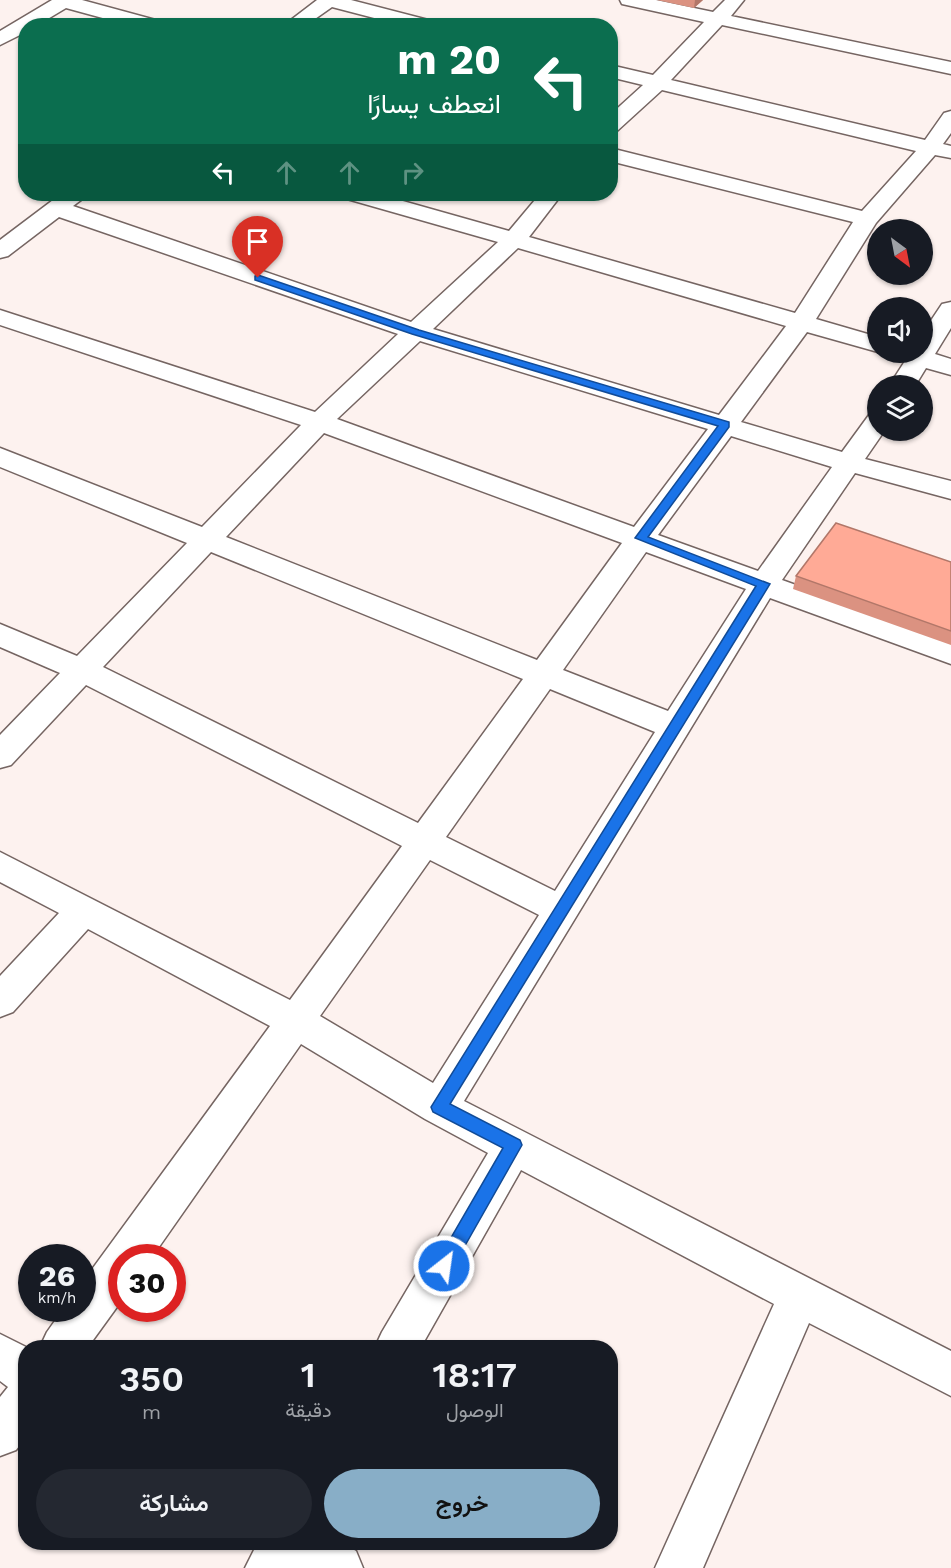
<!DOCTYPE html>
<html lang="ar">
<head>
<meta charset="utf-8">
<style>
	body { margin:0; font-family:"Work Sans",Vazirmatn,sans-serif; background:#242831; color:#f1f3f6; direction:rtl; height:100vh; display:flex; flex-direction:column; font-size:22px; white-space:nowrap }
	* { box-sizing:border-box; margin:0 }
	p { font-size:20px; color:#9ea1a6 }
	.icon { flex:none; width:33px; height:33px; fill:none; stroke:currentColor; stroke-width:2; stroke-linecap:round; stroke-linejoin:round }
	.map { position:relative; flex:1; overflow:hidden; direction:ltr }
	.details { position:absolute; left:18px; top:1340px; width:600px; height:210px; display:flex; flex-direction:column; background:#171b24; border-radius:24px; box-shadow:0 2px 4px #0004; direction:rtl }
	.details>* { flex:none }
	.guide { position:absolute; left:18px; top:18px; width:600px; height:183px; border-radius:24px; box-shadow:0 2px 4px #0004; direction:rtl; background:#0b6e4f; color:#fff; overflow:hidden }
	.needle { width:39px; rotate:148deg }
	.tools { position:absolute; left:867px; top:219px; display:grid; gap:12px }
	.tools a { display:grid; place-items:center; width:66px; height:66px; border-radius:50%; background:#171b24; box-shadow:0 2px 4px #0004; font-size:30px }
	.speed { position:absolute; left:18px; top:1244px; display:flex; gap:12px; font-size:30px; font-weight:700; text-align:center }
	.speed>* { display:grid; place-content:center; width:78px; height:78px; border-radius:50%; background:#171b24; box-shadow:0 2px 4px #0004; line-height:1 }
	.speed small { font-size:15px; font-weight:400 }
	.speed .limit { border:9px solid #d22; background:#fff; color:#111 }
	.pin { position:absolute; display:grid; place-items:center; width:51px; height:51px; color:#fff; margin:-62px -26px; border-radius:50% 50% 50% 0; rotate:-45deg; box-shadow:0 0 6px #0007 }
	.pin .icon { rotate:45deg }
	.me { position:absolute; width:66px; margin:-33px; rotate:30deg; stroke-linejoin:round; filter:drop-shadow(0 0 4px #0008) }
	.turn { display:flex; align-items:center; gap:21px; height:126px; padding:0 18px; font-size:27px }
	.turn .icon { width:78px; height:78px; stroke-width:2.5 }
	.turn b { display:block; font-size:42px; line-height:51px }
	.lanes { display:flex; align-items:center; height:57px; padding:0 18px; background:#0003; justify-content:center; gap:30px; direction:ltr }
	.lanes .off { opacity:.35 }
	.eta { display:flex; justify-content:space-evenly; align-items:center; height:102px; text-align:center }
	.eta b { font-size:36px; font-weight:600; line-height:42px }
	.action { display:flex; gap:12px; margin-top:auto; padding:12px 18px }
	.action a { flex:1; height:69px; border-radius:36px; background:#88aec7; color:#111; font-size:24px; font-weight:600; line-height:69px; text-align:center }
	.action a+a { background:#242831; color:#f1f3f6 }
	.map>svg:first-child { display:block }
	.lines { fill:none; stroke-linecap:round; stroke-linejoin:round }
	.minor-casing { stroke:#756562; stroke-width:3 }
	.minor { fill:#fff; fill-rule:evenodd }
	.wall { fill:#db9281 }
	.shaded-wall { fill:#b27769 }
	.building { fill:#ffaa96; stroke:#b27769; stroke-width:1.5 }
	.route { fill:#1a73e8; stroke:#114b97; stroke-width:1.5 }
</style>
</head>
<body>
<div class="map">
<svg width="951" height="1568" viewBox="0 0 951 1568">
	<rect width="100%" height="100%" fill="#fdf2ef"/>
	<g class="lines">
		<g class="minor-casing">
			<g id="minor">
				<polygon points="52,0 82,0 163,22 165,26 132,26 66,8 36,26 26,26 26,32 0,45 0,31"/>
				<polygon points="317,0 351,0 436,22 438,26 405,26 332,7 305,26 283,26"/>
				<path d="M620,0H656L713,12L725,0H744L731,16L951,62V74L722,25L671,80L925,140L944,113L951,111V133L943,144L951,146V158L935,155L876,223L816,319L878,337V352L807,332L741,422L842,452L869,415L878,413V430H885L865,459L951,481V499L855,473L782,580L951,641V664L770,598L464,1101L951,1351V1396L809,1323L703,1568H655L774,1304L521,1170L421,1347H375L382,1332L488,1153L425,1119L301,1044L152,1257H122V1300L88,1347H40L47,1332L64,1308H82V1283L270,1026L88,929L13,1012L0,1017V976L59,913L0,882V852L290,1000L402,846L86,685L11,765L0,768V735L60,673L0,647V624L77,656L187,543L0,467V448L202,527L301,425L0,325V310L315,412L398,334L59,217L8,256L0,258V240L61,194H83L81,200L73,206L411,322L498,242L347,199L344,194H378L509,231L540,194H562L529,237L795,313L853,222L610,161V148L862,211L916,151L662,90L617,131L610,133V115L643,85L610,77V65L653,75L704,22L622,4ZM518,248L786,326L719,415L433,329ZM420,341L708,429L634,527L337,419ZM324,433L622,543L537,660L226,537ZM731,436L832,467L758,571L658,535ZM211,552L523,679L418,823L103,667ZM646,552L746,589L668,711L563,670ZM550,689L655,732L555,891L446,837ZM430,860L539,915L433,1083L320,1016Z"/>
				<polygon points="951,302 951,328 935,354 951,359 951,375 926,368 915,386 889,386 905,361 892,357 889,352 922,352 922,334 942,304"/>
				<polygon points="0,1334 26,1347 26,1437 16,1450 0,1456 0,1397 8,1387 0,1381"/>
				<polygon points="258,1542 340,1542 356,1551 363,1568 245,1568"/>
			</g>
		</g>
		<use href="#minor" class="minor"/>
	</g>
	<g class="wall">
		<polygon points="657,0 703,0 694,8"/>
		<polygon points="951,562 951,645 793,589 796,576"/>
	</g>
	<polygon class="shaded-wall" points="695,0 703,0 694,8"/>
	<polygon class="building" points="836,523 951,562 951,631 796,576"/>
	<polygon class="route" points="258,275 419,330 729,422 729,427 648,537 770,584 450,1104 520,1140 522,1145 450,1272 444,1275 438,1272 435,1266 438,1260 503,1148 433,1112 431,1107 756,586 635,538 718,426 412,334 255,280 255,276"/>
</svg>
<div class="tools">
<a><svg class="needle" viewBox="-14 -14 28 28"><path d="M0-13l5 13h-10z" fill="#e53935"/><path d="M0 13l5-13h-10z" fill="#9ea1a6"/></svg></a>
<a><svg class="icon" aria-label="sound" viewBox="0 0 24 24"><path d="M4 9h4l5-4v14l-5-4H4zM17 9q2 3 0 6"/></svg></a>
<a><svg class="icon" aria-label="layers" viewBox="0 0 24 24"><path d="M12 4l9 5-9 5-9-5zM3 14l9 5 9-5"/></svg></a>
</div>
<div class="speed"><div>26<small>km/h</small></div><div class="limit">30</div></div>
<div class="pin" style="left:258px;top:278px;background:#d93025"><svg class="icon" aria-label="arrive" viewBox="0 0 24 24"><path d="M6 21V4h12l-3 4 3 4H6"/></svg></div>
<svg class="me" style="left:444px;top:1266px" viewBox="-20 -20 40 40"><circle r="17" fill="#1a73e8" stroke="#fff" stroke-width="3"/><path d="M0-11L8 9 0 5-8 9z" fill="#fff"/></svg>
<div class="guide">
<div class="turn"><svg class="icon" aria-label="left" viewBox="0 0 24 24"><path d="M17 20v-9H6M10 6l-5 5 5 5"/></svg><div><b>20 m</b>انعطف يسارًا</div></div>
<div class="lanes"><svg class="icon" aria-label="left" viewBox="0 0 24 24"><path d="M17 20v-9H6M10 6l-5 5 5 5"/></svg><svg class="icon off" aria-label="ahead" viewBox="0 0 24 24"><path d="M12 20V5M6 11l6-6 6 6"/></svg><svg class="icon off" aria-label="ahead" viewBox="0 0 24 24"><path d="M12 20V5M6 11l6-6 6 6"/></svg><svg class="icon off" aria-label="right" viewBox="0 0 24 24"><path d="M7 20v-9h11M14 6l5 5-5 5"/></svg></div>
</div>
<section class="details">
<div class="eta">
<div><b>18:17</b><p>الوصول</p></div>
<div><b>1</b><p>دقيقة</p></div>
<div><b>350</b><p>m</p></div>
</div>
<div class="action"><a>خروج</a><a>مشاركة</a></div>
</section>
</div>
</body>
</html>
